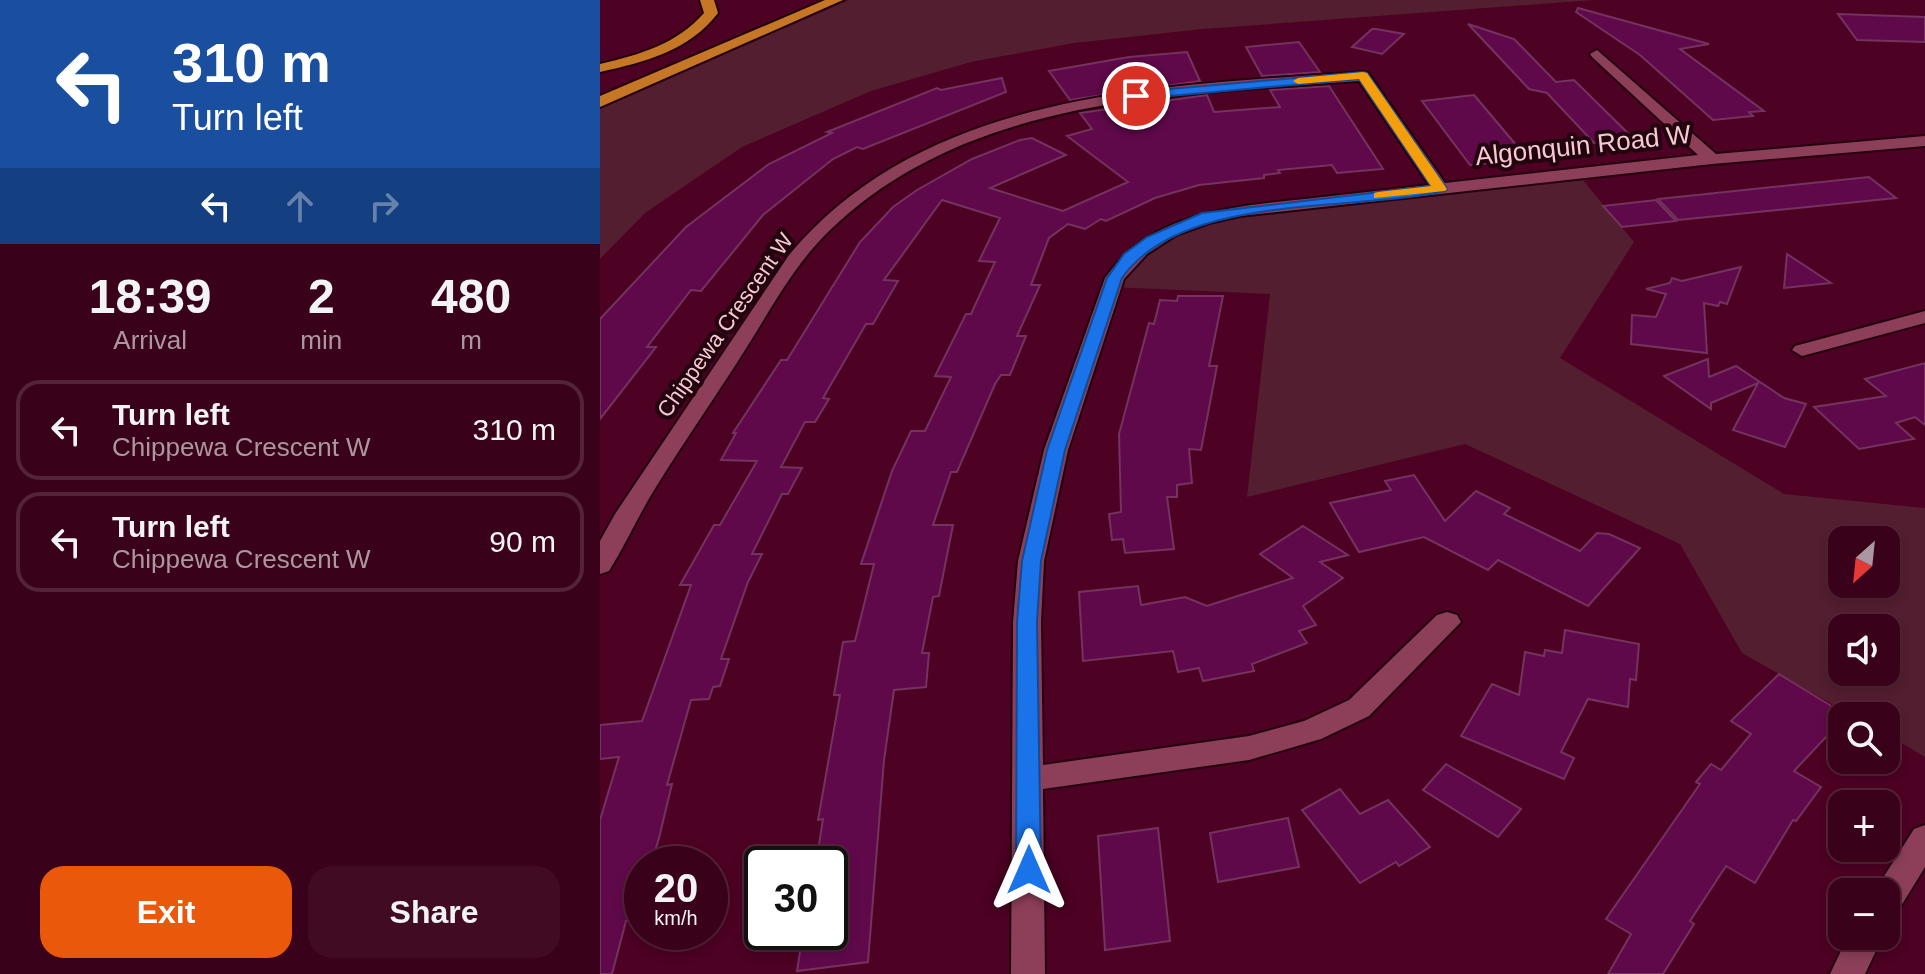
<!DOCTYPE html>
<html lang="en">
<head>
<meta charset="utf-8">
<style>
	body { margin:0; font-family:Helvetica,sans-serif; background:#410b23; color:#f1f3f6; height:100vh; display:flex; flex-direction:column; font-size:30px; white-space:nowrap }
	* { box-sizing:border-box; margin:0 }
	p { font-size:26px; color:#ab97a2 }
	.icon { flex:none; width:44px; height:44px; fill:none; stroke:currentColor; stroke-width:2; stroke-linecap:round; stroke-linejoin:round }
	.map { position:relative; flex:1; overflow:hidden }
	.panel { display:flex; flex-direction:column; background:#3a011a; width:600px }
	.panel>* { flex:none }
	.banner { background:#1a4fa0; color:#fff; overflow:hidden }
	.needle { width:52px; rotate:207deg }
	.buttons { position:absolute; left:1228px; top:526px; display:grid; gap:16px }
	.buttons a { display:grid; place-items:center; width:72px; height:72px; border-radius:16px; background:#3a011a; box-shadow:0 4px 12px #0003,0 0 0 2px #542339; font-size:40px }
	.speed { position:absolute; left:24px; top:846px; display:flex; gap:16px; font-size:40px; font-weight:700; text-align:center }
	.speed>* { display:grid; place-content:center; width:104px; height:104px; border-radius:50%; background:#3a011a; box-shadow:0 4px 12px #0003,0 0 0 2px #542339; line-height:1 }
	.speed small { font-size:20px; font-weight:400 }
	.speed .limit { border:4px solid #111; border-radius:12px; background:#fff; color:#111 }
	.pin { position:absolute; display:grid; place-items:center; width:68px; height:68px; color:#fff; margin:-34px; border:4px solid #fff; border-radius:50%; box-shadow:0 2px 8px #0007 }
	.me { position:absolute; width:88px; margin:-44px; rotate:0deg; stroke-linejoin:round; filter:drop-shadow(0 0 6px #0008) }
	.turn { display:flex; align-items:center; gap:28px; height:168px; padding:0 40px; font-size:36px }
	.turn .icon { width:104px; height:104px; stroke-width:2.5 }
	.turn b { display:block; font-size:56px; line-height:68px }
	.lanes { display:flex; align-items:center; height:76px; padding:0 40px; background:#0003; justify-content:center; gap:40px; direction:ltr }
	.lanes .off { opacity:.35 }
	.eta { display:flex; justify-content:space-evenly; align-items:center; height:136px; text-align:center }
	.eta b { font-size:48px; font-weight:600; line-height:56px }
	.action { display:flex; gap:16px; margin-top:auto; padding:16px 40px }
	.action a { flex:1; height:92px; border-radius:24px; background:#ea580c; color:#fff; font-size:32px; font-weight:600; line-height:92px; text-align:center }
	.action a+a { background:#410b23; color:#f1f3f6 }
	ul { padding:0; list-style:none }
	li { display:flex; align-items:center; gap:24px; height:100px; margin:0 16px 12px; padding:0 24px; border:4px solid #542339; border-radius:24px }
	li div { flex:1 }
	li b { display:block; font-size:30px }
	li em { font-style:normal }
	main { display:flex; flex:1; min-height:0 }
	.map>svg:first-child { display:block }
	.green { fill:#531e30; fill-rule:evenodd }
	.building { fill:#60094a; stroke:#74325e; stroke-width:2 }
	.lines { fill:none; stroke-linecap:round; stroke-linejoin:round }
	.minor-casing { stroke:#24010e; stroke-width:4 }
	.motorway-casing { stroke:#24010e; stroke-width:4 }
	.minor { fill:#8d3f59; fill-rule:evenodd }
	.motorway { fill:#c57726; fill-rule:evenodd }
	.route { fill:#1a73e8; stroke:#114b97; stroke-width:2 }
	.slow { fill:#f59e0b }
	.labels { text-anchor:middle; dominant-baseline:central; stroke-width:8; stroke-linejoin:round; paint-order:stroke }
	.far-street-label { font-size:22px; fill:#f6c8d3; stroke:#21040e }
	.street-label { font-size:26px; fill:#f6c8d3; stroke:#21040e }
</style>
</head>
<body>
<main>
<section class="panel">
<div class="banner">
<div class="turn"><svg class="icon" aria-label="left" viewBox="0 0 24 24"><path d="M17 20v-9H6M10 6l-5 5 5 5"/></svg><div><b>310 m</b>Turn left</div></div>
<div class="lanes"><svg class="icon" aria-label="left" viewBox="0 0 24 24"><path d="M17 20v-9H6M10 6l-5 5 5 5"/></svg><svg class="icon off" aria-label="ahead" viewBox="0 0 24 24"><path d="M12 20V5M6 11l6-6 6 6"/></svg><svg class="icon off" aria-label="right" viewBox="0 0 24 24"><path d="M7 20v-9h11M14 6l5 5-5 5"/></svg></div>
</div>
<div class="eta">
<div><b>18:39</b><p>Arrival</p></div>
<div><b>2</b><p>min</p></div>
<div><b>480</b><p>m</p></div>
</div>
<ul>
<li><svg class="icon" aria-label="left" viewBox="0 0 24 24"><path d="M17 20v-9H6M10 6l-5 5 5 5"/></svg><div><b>Turn left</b><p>Chippewa Crescent W</p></div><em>310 m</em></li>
<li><svg class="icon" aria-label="left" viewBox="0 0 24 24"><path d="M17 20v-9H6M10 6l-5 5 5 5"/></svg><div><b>Turn left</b><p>Chippewa Crescent W</p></div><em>90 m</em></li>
</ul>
<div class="action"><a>Exit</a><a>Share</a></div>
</section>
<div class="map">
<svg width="1325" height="974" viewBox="0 0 1325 974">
	<rect width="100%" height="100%" fill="#4d0123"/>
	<g class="green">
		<polygon points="249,0 994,0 603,29 474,43 371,62 271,91 142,147 45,213 0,259 0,109"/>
		<path d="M978,174L1034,242L960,358L1184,494L1325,508V757L1286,734V716H1253L1142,653L1080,544L865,444L647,497L670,294L511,287L529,257L607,216ZM1242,540H1286V584H1242ZM1242,628H1286V672H1242Z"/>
	</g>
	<g class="building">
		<polygon points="978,8 1109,44 1080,49 1164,111 1149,112 1153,116 1113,120 1040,55 976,12"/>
		<polygon points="1238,14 1325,17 1325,42 1257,40"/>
		<polygon points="868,24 914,39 956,82 974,80 1043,148 1014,150 1006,142 994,143 947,93 929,89"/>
		<polygon points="772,29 776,29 804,34 782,54 752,47"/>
		<polygon points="699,42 720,72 662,76 646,47"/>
		<polygon points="587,52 600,81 470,100 449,71 529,57"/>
		<polygon points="402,78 406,92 263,149 257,147 233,159 163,215 101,291 91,290 47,347 56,347 0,419 0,319 86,227 169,164 232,133 227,132 337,88 341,90"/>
		<polygon points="729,86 783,169 737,173 732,165 678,170 680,173 664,175 664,178 599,185 555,198 506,221 501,219 485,229 468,224 449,238 431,285 440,285 417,336 426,336 410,375 401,375 395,384 357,472 351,472 333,525 353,525 339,596 333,597 322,653 329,653 326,687 294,690 284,760 268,962 197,971 203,932 230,932 230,864 216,864 223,819 218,820 240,695 234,695 243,642 255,641 274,564 261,564 292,471 311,431 325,431 351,377 335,376 366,314 371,314 395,262 379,261 400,218 342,200 284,280 298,281 273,324 266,324 223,398 229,399 215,422 205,422 181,467 202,468 188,494 182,494 152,554 162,554 148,582 121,659 129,659 120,686 113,687 109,699 91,700 67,785 72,784 59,838 51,864 42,864 42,919 26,921 12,974 0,974 0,820 19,757 0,759 0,725 42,721 91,585 80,585 114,525 120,525 157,461 121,460 136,433 133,433 181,360 187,360 260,242 293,207 317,190 372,159 420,140 432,138 466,155 390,188 463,211 528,182 467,136 492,129 480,113 607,95 614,112 680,107 670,90"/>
		<polygon points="874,95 928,159 870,165 822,101"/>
		<polygon points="1269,177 1296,198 1078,220 1058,199"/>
		<polygon points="1056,200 1076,221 1022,227 1003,206"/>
		<polygon points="1187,254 1231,283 1184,288"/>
		<polygon points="1141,267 1127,304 1120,302 1118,306 1104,303 1107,353 1031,344 1032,315 1056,317 1066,294 1046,289 1070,283 1072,278 1082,281"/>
		<polygon points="578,296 623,296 609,366 617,366 601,450 589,449 592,483 577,485 577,497 567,497 574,549 525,553 523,539 512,540 509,514 521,512 519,434 549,323 554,324 560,300 577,301"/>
		<polygon points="1108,359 1109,377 1136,366 1184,398 1206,404 1185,447 1133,430 1158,383 1111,403 1111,409 1064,376"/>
		<polygon points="1325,363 1325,425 1315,417 1296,423 1314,439 1259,449 1214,407 1286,396 1265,379"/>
		<polygon points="814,475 845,521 876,491 910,508 904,514 980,551 997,533 1009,534 1040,548 988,606 898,560 888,570 824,537 759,552 730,503 791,490 785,481"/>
		<polygon points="703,526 748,555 720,562 743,578 703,606 716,625 699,631 707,643 652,664 654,671 603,681 599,668 578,672 573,651 483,661 479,592 538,586 541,605 585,597 607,606 693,578 660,554"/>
		<polygon points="965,630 1039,644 1036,680 1030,679 1028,707 988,699 961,752 974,758 964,779 861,736 892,684 919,695 925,652 944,656 945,650 962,653"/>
		<polygon points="1179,674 1246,715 1242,716 1242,720 1194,771 1221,787 1196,821 1193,820 1155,883 1126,866 1090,921 1094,924 1063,974 1008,974 1031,934 1006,919 1100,784 1096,782 1111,764 1121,770 1151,734 1131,721"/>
		<polygon points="846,764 921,809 898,837 823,790"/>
		<polygon points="740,789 760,814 788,800 830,847 799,866 796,862 760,883 702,810"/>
		<polygon points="688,818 699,867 618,882 610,833"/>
		<polygon points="558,828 570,941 505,950 498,836"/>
	</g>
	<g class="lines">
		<g class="minor-casing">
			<g id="minor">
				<path d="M997,50L1116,154L1325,136V146L1112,164L640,216L609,223L576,235L547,254L524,279L468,450L444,561L441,622L443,765L649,736L704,721L749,700L837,615L847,612L857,615L861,622L769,716L721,739L649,760L443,789L445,974H411L413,622L418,561L444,450L505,278C552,212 631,207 705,199C746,194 788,190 829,185L759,81C578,94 368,96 229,231C194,265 171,309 145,350C116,396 85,440 56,487C39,514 26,544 9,571L0,574V541L15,514L189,255C327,89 565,86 763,72L768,73L845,183L1098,155L992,57L990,54Z"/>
				<polygon points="1325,311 1325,323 1202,356 1192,350 1195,346"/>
				<polygon points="1325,825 1325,867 1298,911 1286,916 1286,892 1274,892 1314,829"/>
				<polygon points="1248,936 1283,936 1265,974 1230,974"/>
			</g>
		</g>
		<g class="motorway-casing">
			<g id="motorway">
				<path d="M100,0H114L118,13C89,51 45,62 0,72V64C39,55 77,44 104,13Z"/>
				<polygon points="225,0 243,0 0,107 0,96"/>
			</g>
		</g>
		<use href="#minor" class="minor"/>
		<use href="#motorway" class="motorway"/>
	</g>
	<path class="route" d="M763,72L767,73L847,189L845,191C750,212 582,193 522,278L465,450L441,561L437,622L441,870L437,877L429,881L420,877L416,870L417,622L422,561L447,450L507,278L524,254L547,237L602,213L831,186L759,79L536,99L530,96L536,92Z"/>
	<polygon class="slow" points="763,72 767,73 847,189 845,191 774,198 774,193 778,192 831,186 759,79 698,84 693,81 698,78"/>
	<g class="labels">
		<g class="far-street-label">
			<text transform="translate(125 325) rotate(-55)">Chippewa Crescent W</text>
		</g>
		<g class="street-label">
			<text transform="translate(983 145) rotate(-6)">Algonquin Road W</text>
		</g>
	</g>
</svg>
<div class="buttons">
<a><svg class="needle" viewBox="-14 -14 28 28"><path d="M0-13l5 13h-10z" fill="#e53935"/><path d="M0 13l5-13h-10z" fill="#ab97a2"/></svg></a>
<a><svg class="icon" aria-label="sound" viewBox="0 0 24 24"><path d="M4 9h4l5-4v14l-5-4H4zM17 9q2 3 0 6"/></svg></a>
<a><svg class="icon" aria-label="search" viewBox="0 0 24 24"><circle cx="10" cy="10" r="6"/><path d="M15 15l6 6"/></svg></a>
<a>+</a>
<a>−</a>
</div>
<div class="speed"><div>20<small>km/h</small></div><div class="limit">30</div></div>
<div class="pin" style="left:536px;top:96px;background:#d93025"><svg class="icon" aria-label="arrive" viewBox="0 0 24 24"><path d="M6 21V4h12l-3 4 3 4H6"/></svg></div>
<svg class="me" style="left:429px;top:870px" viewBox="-20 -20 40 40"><path d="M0-17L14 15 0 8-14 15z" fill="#1a73e8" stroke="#fff" stroke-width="4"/></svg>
</div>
</main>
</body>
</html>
